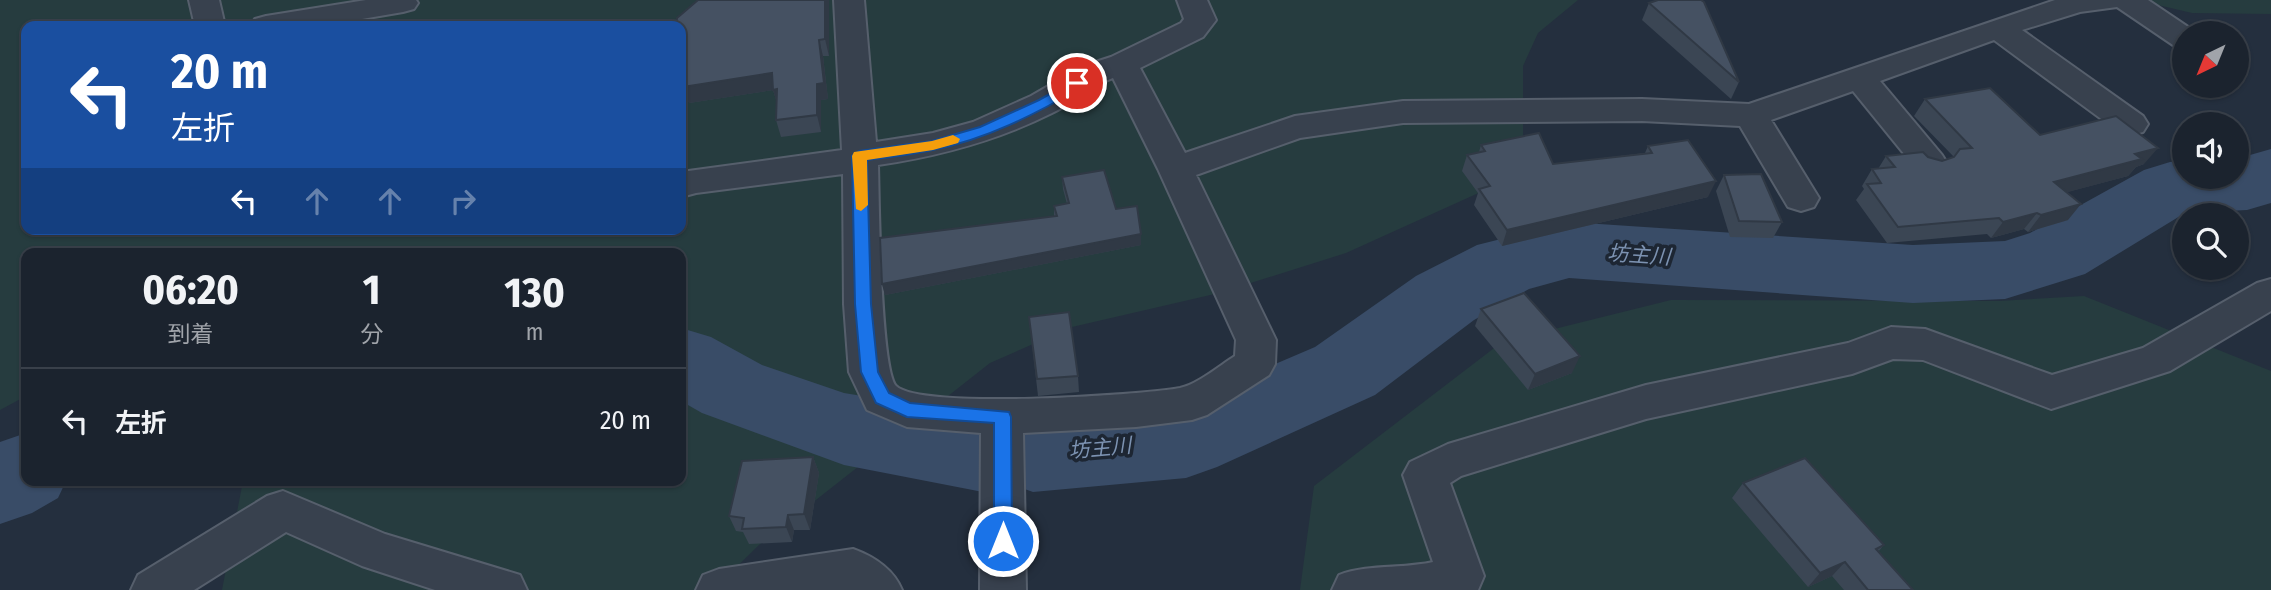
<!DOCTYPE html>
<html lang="ja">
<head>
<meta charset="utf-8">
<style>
	body { margin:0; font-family:"Fira Sans Condensed","Noto Sans JP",sans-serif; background:#282f3a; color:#f1f3f6; height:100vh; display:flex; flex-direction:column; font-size:26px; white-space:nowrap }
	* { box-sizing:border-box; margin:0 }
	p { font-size:23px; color:#a0a4aa }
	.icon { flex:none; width:38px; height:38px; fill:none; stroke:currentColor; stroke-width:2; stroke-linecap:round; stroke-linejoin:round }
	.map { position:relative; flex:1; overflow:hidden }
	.panel { position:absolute; left:21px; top:248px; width:665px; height:238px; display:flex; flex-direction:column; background:#1b232e; border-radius:14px; box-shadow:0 2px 5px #0004,0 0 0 2px #39404a }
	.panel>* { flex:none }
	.top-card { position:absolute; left:21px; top:21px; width:665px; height:214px; border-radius:14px; box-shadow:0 2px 5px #0004,0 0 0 2px #39404a; background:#1a4fa0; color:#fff; overflow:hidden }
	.needle { width:46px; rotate:223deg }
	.controls { position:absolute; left:2172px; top:21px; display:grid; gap:14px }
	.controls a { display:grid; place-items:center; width:77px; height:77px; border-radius:50%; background:#1b232e; box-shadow:0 2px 5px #0004,0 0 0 2px #39404a; font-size:35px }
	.pin { position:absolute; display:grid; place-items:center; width:60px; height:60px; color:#fff; margin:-30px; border:4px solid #fff; border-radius:50%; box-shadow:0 2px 7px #0007 }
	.me { position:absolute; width:77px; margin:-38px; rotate:0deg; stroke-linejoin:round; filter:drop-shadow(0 0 5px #0008) }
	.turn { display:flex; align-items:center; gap:24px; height:147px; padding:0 35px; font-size:32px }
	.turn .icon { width:91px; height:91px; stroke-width:2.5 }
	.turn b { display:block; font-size:49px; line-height:60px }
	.lanes { display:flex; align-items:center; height:66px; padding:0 35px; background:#0003; justify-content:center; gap:35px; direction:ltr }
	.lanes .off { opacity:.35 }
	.eta { display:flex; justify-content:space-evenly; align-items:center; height:119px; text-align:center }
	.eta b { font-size:42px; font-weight:700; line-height:49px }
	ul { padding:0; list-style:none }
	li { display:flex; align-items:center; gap:21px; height:105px; padding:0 35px; border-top:2px solid #39404a }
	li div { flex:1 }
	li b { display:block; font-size:26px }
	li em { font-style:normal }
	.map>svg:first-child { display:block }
	.green { fill:#263c3f; fill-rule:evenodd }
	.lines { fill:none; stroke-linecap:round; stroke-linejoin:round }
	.river { fill:#394c67; fill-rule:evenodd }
	.street-casing { stroke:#565f6c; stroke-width:4 }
	.street { fill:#38414e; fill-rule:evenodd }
	.wall { fill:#3b4654 }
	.shaded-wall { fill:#303945 }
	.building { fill:#455162; stroke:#303945; stroke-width:2 }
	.route { fill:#1a73e8; stroke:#114b97; stroke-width:2 }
	.slow { fill:#f59e0b }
	.labels { text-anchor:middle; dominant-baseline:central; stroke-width:7; stroke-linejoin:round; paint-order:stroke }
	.water-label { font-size:21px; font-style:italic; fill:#7c92b1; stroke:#1d2633 }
</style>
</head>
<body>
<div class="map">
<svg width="2271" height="590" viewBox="0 0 2271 590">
	<rect width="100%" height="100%" fill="#242f3e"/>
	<g class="green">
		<path d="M0,0H1578L1538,33L1523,66V156L1505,181L1346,253L1219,293L1072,327L990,363L760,544L713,590H222L243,481H681V254H26V396L0,410ZM26,26H681V229H26Z"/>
		<polygon points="2137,0 2271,0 2271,14 2192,13"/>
		<polygon points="2084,296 2271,371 2271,590 1300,590 1314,486 1502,342 1671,300 1998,301"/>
	</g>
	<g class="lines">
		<g class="river">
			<polygon points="2271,149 2271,203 2247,210 2185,213 2085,274 2005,299 1913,303 1569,278 1529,289 1474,320 1375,395 1217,467 1186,478 1033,492 1008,483 983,492 844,465 702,413 681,401 681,328 711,337 762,365 844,393 983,416 1008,425 1033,416 1179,405 1315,347 1416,276 1477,245 1569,222 1913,245 2005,241 2030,233 2144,170 2170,162 2184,161 2184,177 2236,177 2236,159"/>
			<polygon points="26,433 26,481 66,481 58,498 32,513 0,524 0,442"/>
		</g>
		<g class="street-casing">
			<g id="street">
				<polygon points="189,0 219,0 225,26 195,26"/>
				<polygon points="366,0 416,0 418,3 414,9 403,12 321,26 250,26 255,19 266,16"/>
				<path d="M834,0H864L876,142L933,133L973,122L1031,96L1083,66L1111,57L1181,23L1184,19L1177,0H1207L1216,20L1203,37L1140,68L1185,153L1295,116L1403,101L1642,99L1749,104L2055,0H2148L2197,33H2184V48L2173,45L2117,7L2080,12L2022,30L2143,116L2148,124L2143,132L2131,135L2119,132L1994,40L1880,81L1942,155L1947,163L1942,171L1930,175L1918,171L1853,91L1771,120L1819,198L1814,207L1801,211L1788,207L1740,126L1642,121L1403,123L1300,138L1196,175L1276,340L1275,364L1269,375L1207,415L1192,420L1136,427L1023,433L1026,590H980L981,433L907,427L867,410L849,372L844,304L843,174L696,193L681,197V172L842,150ZM1113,78L1158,169L1236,340L1235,356C1219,366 1198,384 1180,388C1141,395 920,410 896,386C880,368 879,198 878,165C939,156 996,141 1052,113C1073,103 1091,85 1113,78Z"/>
				<path d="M2271,279V311L2170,371L2051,409L1923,360L1893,359L1852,374L1646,419L1461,476L1450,483L1484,576L1478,590H1332L1339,575C1368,564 1402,569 1433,562L1403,475L1410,462L1448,444L1646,385L1848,343L1891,327L1925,329L2052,375L2143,348L2257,283Z"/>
				<polygon points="283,491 385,534 520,575 527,590 435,590 362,566 286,532 194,590 131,590 138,575 267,496"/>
				<path d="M853,549C875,557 893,569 902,590H696L703,575L719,569Z"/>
			</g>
		</g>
		<use href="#street" class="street"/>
	</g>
	<g class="wall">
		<polygon points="698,0 829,0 829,56 823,56 828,99 821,100 821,132 781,137 776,120 777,103 773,90 689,103 683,75 681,75 681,26"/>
		<polygon points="1649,3 1739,82 1731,99 1642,20"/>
		<polygon points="1925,99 2040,135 2144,164 2136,167 2128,176 2067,192 2068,220 2028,232 2024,229 1991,238 1987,234 1887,243 1856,200 1864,189 1862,186 1872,169 1878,169 1886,156 1928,157 1942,161 1954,157 1914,116"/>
		<polygon points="1481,145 1553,164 1645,153 1648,146 1708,197 1502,246 1474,205 1478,193 1462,171 1467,155 1479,152"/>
		<polygon points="1724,175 1782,222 1773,238 1730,237 1716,191"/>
		<polygon points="1062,177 1116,209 1141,234 1141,245 885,295 882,284 1054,216 1054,206 1067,204 1063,189"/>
		<polygon points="1481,309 1572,373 1528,390 1475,326"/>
		<polygon points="1029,317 1078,376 1079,392 1038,396"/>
		<polygon points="813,457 819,473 810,530 794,530 792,542 749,544 743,532 736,531 729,516"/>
		<polygon points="1743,483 1884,545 1878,552 1913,590 1844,590 1832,576 1808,587 1732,498"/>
	</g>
	<g class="shaded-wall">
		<polygon points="825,0 829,0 829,56 825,39"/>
		<polygon points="819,40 823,56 828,99 821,100 821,132 817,115 817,84"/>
		<polygon points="772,73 777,89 778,107 773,90 689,103 683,87"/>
		<polygon points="2158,148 2144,164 2136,167 2128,176 2042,199 2054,182 2135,154"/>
		<polygon points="1716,181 1708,197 1502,246 1507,230"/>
		<polygon points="2081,204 2068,220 2028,232 2041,215"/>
		<polygon points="2037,213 2024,229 1991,238 2003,222"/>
		<polygon points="1141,234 1141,245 885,295 882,284"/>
		<polygon points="1580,356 1572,373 1528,390 1535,374"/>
		<polygon points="813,457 819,473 810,530 804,514"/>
		<polygon points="788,515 794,530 792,542 786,527"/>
		<polygon points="1845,562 1832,576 1808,587 1820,573"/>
	</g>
	<g class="building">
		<polygon points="698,0 825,0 825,39 819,40 824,83 817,84 817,115 776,120 777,89 773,90 772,73 683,87 683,58 681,58 681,26 676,26 677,18"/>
		<polygon points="1658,0 1701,0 1704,2 1739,82 1649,3"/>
		<polygon points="1990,88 2040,135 2116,116 2158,148 2135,154 2142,159 2054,182 2081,204 2041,215 2037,213 2003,222 1999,218 1898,227 1867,184 1881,183 1872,169 1895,167 1886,156 1923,152 1928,157 1942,161 1954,157 1960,149 1972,148 1925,99"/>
		<polygon points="1539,133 1553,164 1652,153 1648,146 1688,140 1716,181 1507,230 1479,189 1490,186 1467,155 1485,151 1481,145"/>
		<polygon points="1104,170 1116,209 1137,206 1141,234 882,284 880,238 1057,216 1054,206 1069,203 1062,177"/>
		<polygon points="1761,174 1782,222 1739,221 1724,175"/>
		<polygon points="1524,293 1580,356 1535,374 1481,309"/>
		<polygon points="1069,312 1078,376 1037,379 1029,317"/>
		<polygon points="813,457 804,514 788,515 786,527 742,529 744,518 729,516 742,461"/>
		<polygon points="1805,458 1884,545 1876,549 1913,590 1868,590 1845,562 1820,573 1743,483"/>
	</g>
	<path class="route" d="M1077,79L1082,80V87C1036,114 985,140 932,150C910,155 888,157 867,160L871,304L878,372L889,393L910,403L1009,412L1011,417L1012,541L1010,546L1003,549L996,546L994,541V423L907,417L876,403L861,372L855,304L852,156L859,151L932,141L980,127L1039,100Z"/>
	<polygon class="slow" points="953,135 960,139 958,143 933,150 867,160 868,205 861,211 856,209 852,156 854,152 932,141"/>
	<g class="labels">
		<g class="water-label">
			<text transform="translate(1639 255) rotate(4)">坊主川</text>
			<text transform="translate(1100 448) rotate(-5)">坊主川</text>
		</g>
	</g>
</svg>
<div class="controls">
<a><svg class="needle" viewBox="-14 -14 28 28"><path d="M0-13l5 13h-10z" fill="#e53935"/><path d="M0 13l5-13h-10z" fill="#a0a4aa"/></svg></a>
<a><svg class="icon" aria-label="sound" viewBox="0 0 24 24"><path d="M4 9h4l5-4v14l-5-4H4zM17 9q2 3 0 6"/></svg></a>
<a><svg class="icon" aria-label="search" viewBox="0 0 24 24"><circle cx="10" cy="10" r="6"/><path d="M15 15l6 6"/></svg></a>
</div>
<div class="pin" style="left:1077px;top:83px;background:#d93025"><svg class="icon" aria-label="arrive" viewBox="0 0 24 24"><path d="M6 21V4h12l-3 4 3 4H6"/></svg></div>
<svg class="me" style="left:1003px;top:541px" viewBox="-20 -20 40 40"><circle r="17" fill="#1a73e8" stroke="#fff" stroke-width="3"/><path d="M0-11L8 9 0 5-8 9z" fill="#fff"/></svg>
<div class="top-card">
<div class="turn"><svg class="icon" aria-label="left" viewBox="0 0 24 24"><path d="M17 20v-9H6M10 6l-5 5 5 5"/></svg><div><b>20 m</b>左折</div></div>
<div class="lanes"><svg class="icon" aria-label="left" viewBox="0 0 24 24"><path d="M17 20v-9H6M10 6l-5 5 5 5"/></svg><svg class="icon off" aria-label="ahead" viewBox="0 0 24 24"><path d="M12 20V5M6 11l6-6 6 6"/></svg><svg class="icon off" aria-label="ahead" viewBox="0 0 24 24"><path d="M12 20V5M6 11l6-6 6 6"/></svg><svg class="icon off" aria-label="right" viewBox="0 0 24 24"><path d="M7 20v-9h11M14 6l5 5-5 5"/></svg></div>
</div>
<section class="panel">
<div class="eta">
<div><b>06:20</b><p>到着</p></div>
<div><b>1</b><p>分</p></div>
<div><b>130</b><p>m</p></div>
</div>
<ul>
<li><svg class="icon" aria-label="left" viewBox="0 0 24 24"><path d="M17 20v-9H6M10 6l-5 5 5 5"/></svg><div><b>左折</b></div><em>20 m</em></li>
</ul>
</section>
</div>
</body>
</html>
